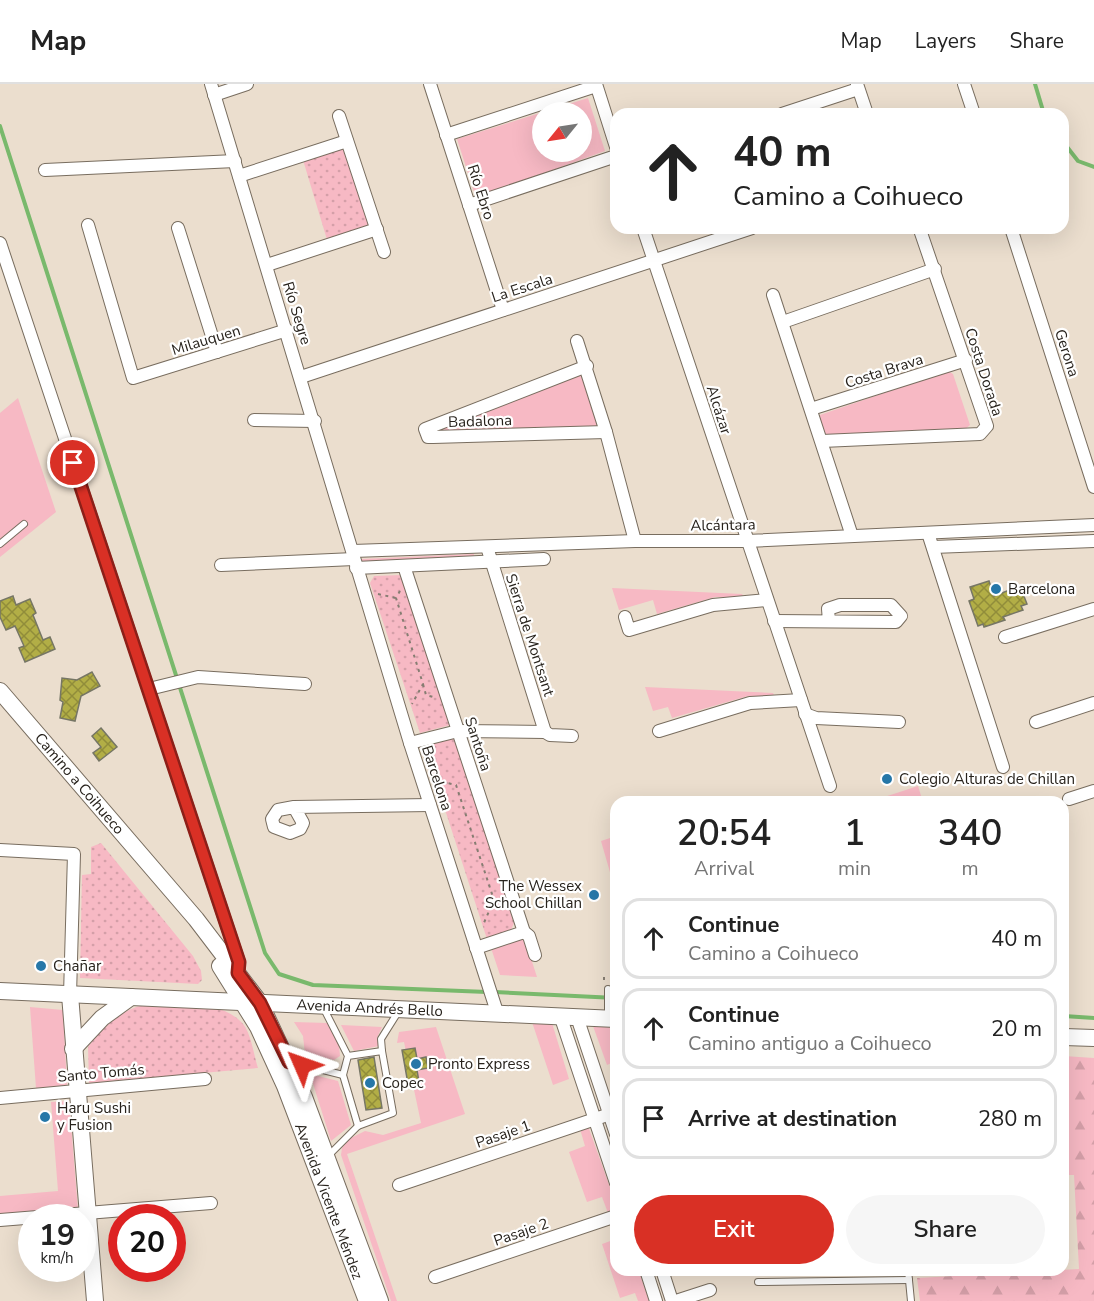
<!DOCTYPE html>
<html lang="en">
<head>
<meta charset="utf-8">
<style>
	body { margin:0; font-family:"Nunito Sans",sans-serif; background:#f6f6f6; color:#222; height:100vh; display:flex; flex-direction:column; font-size:22px; white-space:nowrap }
	* { box-sizing:border-box; margin:0 }
	p { font-size:20px; color:#767676 }
	.icon { flex:none; width:33px; height:33px; fill:none; stroke:currentColor; stroke-width:2; stroke-linecap:round; stroke-linejoin:round }
	.map { position:relative; flex:1; overflow:hidden }
	.details { position:absolute; left:610px; top:712px; width:459px; height:480px; display:flex; flex-direction:column; background:#fff; border-radius:18px; box-shadow:0 6px 24px #0002 }
	.details>* { flex:none }
	.guide { position:absolute; left:610px; top:24px; width:459px; height:126px; border-radius:18px; box-shadow:0 6px 24px #0002; background:#fff; color:#222; overflow:hidden }
	.needle { width:39px; rotate:240deg }
	.tools { position:absolute; left:532px; top:18px; display:grid; gap:12px }
	.tools a { display:grid; place-items:center; width:60px; height:60px; border-radius:50%; background:#fff; box-shadow:0 6px 24px #0002; font-size:30px }
	.speed { position:absolute; left:18px; top:1120px; display:flex; gap:12px; font-size:30px; font-weight:700; text-align:center }
	.speed>* { display:grid; place-content:center; width:78px; height:78px; border-radius:50%; background:#fff; box-shadow:0 6px 24px #0002; line-height:1 }
	.speed small { font-size:15px; font-weight:400 }
	.speed .limit { border:9px solid #d22; background:#fff; color:#111 }
	.pin { position:absolute; display:grid; place-items:center; width:51px; height:51px; color:#fff; margin:-26px; border:3px solid #fff; border-radius:50%; box-shadow:0 2px 6px #0007 }
	.me { position:absolute; width:66px; margin:-33px; rotate:313deg; stroke-linejoin:round; filter:drop-shadow(0 0 4px #0008) }
	.turn { display:flex; align-items:center; gap:21px; height:126px; padding:0 24px; font-size:27px }
	.turn .icon { width:78px; height:78px; stroke-width:2.5 }
	.turn b { display:block; font-size:42px; line-height:51px }
	.eta { display:flex; justify-content:space-evenly; align-items:center; height:102px; text-align:center }
	.eta b { font-size:36px; font-weight:600; line-height:42px }
	.cta { display:flex; gap:12px; margin-top:auto; padding:12px 24px }
	.cta a { flex:1; height:69px; border-radius:36px; background:#d93025; color:#fff; font-size:24px; font-weight:600; line-height:69px; text-align:center }
	.cta a+a { background:#f6f6f6; color:#222 }
	ul { padding:0; list-style:none }
	li { display:flex; align-items:center; gap:18px; height:81px; margin:0 12px 9px; padding:0 12px; border:3px solid #e0e0e0; border-radius:18px }
	li div { flex:1 }
	li b { display:block; font-size:22px }
	li em { font-style:normal }
	header { display:flex; align-items:center; gap:36px; box-sizing:border-box; height:84px; padding:0 30px; background:#fff; border-bottom:2px solid #e0e0e0 }
	header strong { font-size:28px }
	nav { display:flex; gap:33px; margin-inline-start:auto; font-size:21px }
	.map>svg:first-child { display:block }
	.grass { fill:#f7b9c4; fill-rule:evenodd }
	.forest { fill:url(#forest-firs) }
	.park { fill:url(#park-dots) }
	.lines { fill:none; stroke-linecap:round; stroke-linejoin:round }
	.stream { stroke:#79b96c; stroke-width:4 }
	.building { fill:url(#building-cross-hatch); stroke:#767665; stroke-width:1.5 }
	.lane-casing { stroke:#786d5f; stroke-width:8 }
	.street-casing { stroke:#786d5f; stroke-width:14 }
	.secondary-casing { stroke:#786d5f; stroke-width:18 }
	.path { stroke:#867d72; stroke-width:2; stroke-dasharray:3 4.5; stroke-linecap:butt }
	.lane { stroke:#fff; stroke-width:6 }
	.street { stroke:#fff; stroke-width:12 }
	.secondary { stroke:#fff; stroke-width:16 }
	.route-casing { stroke:#8d1f18; stroke-width:15 }
	.route { stroke:#d93025; stroke-width:10 }
	.poi-dot { fill:#2677a8; stroke:#fff; stroke-width:2 }
	.labels { text-anchor:middle; dominant-baseline:central; stroke-width:4.5; stroke-linejoin:round; paint-order:stroke }
	.street-label { font-size:15px; fill:#27221c; stroke:#fff }
	.poi-label { font-size:15px; fill:#27221c; stroke:#fff; text-anchor:start }
</style>
</head>
<body>
<header>
<strong>Map</strong>
<nav><a>Map</a><a>Layers</a><a>Share</a></nav>
</header>
<div class="map">
<svg width="1094" height="1217" viewBox="0 0 1094 1217">
	<defs>
		<pattern id="forest-firs" width="22" height="20" patternUnits="userSpaceOnUse" patternTransform="scale(1.5)"><rect width="22" height="20" fill="#f7b9c4"/><path d="M5 1l3.5 6h-7zM16 11l3.5 6h-7z" fill="#d49fa8"/></pattern>
		<pattern id="park-dots" width="8" height="8" patternUnits="userSpaceOnUse" patternTransform="scale(1.5)"><rect width="8" height="8" fill="#f7b9c4"/><path d="M2 2h.1M6 6h.1" fill="none" stroke="#d49fa8" stroke-width="1.8" stroke-linecap="round"/></pattern>
		<pattern id="building-cross-hatch" width="8" height="8" patternUnits="userSpaceOnUse" patternTransform="scale(1.5)"><rect width="8" height="8" fill="#b2ae46"/><path d="M0 0l8 8M0 8l8-8" fill="none" stroke="#918d3a"/></pattern>
	</defs>
	<rect width="100%" height="100%" fill="#ebdece"/>
	<g class="grass">
		<path d="M588,14L605,67L476,114L457,55ZM543,28H582V68H543Z"/>
		<polygon points="586,285 603,347 428,347"/>
		<polygon points="948,287 953,290 970,341 963,347 824,352 817,332"/>
		<polygon points="18,314 56,428 0,473 0,329"/>
		<polygon points="474,470 474,474 362,479 362,475"/>
		<polygon points="612,504 742,510 744,513 715,513 657,530 653,516 619,526"/>
		<polygon points="645,603 773,609 775,613 748,612 672,634 668,623 653,627"/>
		<polygon points="918,702 923,718 869,718"/>
		<polygon points="616,752 616,809 601,757"/>
		<polygon points="524,853 537,893 500,891 491,864"/>
		<polygon points="30,923 63,926 67,1002 36,1004"/>
		<polygon points="294,938 327,939 339,960 340,972 334,976 305,970 303,952"/>
		<polygon points="532,938 552,939 569,995 553,1001"/>
		<polygon points="341,941 382,943 377,954 379,962 354,967"/>
		<polygon points="593,942 616,944 616,977 607,981"/>
		<polygon points="436,943 465,1030 347,1070 397,1217 391,1217 341,1071 342,1064 349,1055 365,1047 383,1051 421,1039 404,958 397,959 399,948"/>
		<polygon points="310,990 338,997 351,1041 331,1057"/>
		<polygon points="69,1017 78,1126 0,1132 0,1112 58,1107 51,1018"/>
		<polygon points="588,1042 616,1120 616,1126 608,1129 602,1113 587,1118 569,1068 585,1062 580,1045"/>
		<polygon points="616,1155 616,1186 639,1187 649,1217 638,1217 635,1209 620,1214 602,1160"/>
	</g>
	<polygon class="forest" points="1064,972 1094,974 1094,1217 920,1217 917,1194 1079,1185 1074,1091 1064,1091"/>
	<g class="park">
		<polygon points="344,63 372,143 328,159 303,76"/>
		<polygon points="402,491 450,641 420,649 370,499 374,492"/>
		<polygon points="455,654 514,839 510,848 487,855 424,661"/>
		<polygon points="101,759 193,872 201,887 202,896 198,900 80,894 82,791 91,790 91,763"/>
		<path d="M143,921C173,921 220,913 243,940C251,949 254,972 258,984L89,999L88,963C100,946 121,926 143,921Z"/>
	</g>
	<g class="lines">
		<g class="stream">
			<polyline points="1035,0 1044,30"/>
			<polyline points="0,42 265,869 279,890 313,901 487,908"/>
			<polyline points="1064,59 1078,77 1094,83"/>
			<polyline points="495,908 616,914"/>
			<polyline points="1064,932 1094,934"/>
		</g>
	</g>
	<g class="building">
		<polygon points="989,497 994,512 1020,502 1027,520 1021,522 1023,526 1003,533 1005,536 984,543 983,540 978,542 969,517 974,515 970,503"/>
		<polygon points="13,512 16,521 30,515 36,529 33,531 43,556 50,553 55,565 25,578 19,564 24,562 15,542 6,546 0,533 0,517"/>
		<polygon points="92,588 100,602 81,612 75,637 60,634 63,618 60,616 62,594 77,596"/>
		<polygon points="101,644 117,663 99,677 93,669 101,663 92,652"/>
		<polygon points="415,964 417,975 426,973 428,984 417,986 419,998 408,1000 402,966"/>
		<polygon points="374,973 382,1024 366,1026 358,976"/>
	</g>
	<g class="lines">
		<g class="lane-casing">
			<g id="lane">
				<polyline points="0,460 24,440"/>
				<polyline points="608,905 608,934"/>
				<polyline points="324,925 348,972 343,991 358,1042 393,1029 382,967 348,972"/>
				<polyline points="382,967 381,955 398,928"/>
				<polyline points="291,978 343,991"/>
				<polyline points="329,1071 358,1042"/>
				<polyline points="908,1186 911,1217"/>
				<polyline points="758,1198 909,1196"/>
			</g>
		</g>
		<g class="street-casing">
			<g id="street">
				<polyline points="211,0 410,659 497,928"/>
				<polyline points="430,0 503,226"/>
				<polyline points="596,0 616,63"/>
				<polyline points="857,0 867,30"/>
				<polyline points="964,0 974,30"/>
				<polyline points="214,11 247,0"/>
				<polyline points="782,30 858,5"/>
				<polyline points="339,32 384,168"/>
				<polyline points="446,51 596,2"/>
				<polyline points="45,86 235,77"/>
				<polyline points="239,92 347,57"/>
				<polyline points="469,121 616,72"/>
				<polyline points="88,141 133,294 287,246"/>
				<polyline points="178,144 217,268"/>
				<polyline points="643,144 830,702"/>
				<polyline points="1011,144 1094,403"/>
				<polyline points="0,159 239,878 238,889"/>
				<polyline points="267,181 377,145"/>
				<polyline points="773,211 852,452"/>
				<polyline points="783,238 935,185"/>
				<polyline points="577,257 606,348 635,457"/>
				<polyline points="587,282 425,345 428,353 433,353 606,348"/>
				<polyline points="301,293 752,144"/>
				<polyline points="811,325 966,276"/>
				<polyline points="254,336 315,337"/>
				<polyline points="822,357 980,350 987,342 920,146"/>
				<polyline points="928,449 1003,683"/>
				<polyline points="487,463 545,648"/>
				<polyline points="933,463 1094,457"/>
				<polyline points="353,467 635,457 747,457 1094,441"/>
				<polyline points="221,481 354,475"/>
				<polyline points="404,482 524,848 476,864"/>
				<polyline points="356,484 544,475"/>
				<polyline points="625,533 629,546 713,521 767,516"/>
				<polyline points="774,537 896,538 901,532 891,521 840,521 828,525 829,537"/>
				<polyline points="1005,553 1094,525"/>
				<polyline points="149,605 198,593 305,600"/>
				<polyline points="805,630 816,634 899,638"/>
				<polyline points="1036,638 1094,619"/>
				<polyline points="659,647 750,619 801,616"/>
				<polyline points="410,659 458,647 545,648 550,651 572,652"/>
				<polyline points="1069,715 1094,707"/>
				<polyline points="294,723 303,739 300,745 290,749 274,743 272,735 278,726 294,723 430,721"/>
				<polyline points="0,766 74,770 70,911"/>
				<polyline points="524,848 529,852 535,871"/>
				<polyline points="560,931 616,1099"/>
				<polyline points="577,933 616,1050"/>
				<polyline points="0,1014 205,995"/>
				<polyline points="399,1101 616,1028"/>
				<polyline points="0,1136 211,1119"/>
				<polyline points="646,1186 656,1217"/>
				<polyline points="662,1186 672,1217"/>
				<polyline points="435,1193 616,1132"/>
				<polyline points="676,1217 710,1206"/>
			</g>
		</g>
		<g class="secondary-casing">
			<g id="secondary">
				<path id="s1" d="M0,607L196,835L260,919L304,1013L380,1217"/>
				<path id="s2" d="M220,882L258,943L285,1002L367,1217"/>
				<path id="s3" d="M0,907L616,935"/>
				<polyline points="70,911 95,1217"/>
				<polyline points="1064,953 1094,954"/>
				<polyline points="73,965 102,934 131,913"/>
			</g>
		</g>
		<g class="path">
			<polyline points="400,507 396,514 423,600 412,620"/>
			<polyline points="378,510 396,514"/>
			<polyline points="423,600 426,611 433,613"/>
			<polyline points="434,696 456,701 494,816 483,841"/>
			<polyline points="604,896 604,890"/>
		</g>
		<use href="#lane" class="lane"/>
		<use href="#street" class="street"/>
		<use href="#secondary" class="secondary"/>
	</g>
	<g class="lines">
		<g class="route-casing">
			<polyline id="route" points="73,379 239,878 238,889 260,919 289,978 302,981"/>
		</g>
		<use href="#route" class="route"/>
	</g>
	<g class="poi-dot">
		<circle cx="996" cy="505" r="6"/>
		<circle cx="887" cy="695" r="6"/>
		<circle cx="594" cy="811" r="6"/>
		<circle cx="41" cy="882" r="6"/>
		<circle cx="416" cy="980" r="6"/>
		<circle cx="370" cy="999" r="6"/>
		<circle cx="45" cy="1033" r="6"/>
	</g>
	<g class="labels">
		<g class="street-label">
			<text transform="translate(481 108) rotate(72)">Río Ebro</text>
			<text transform="translate(522 204) rotate(-18)">La Escala</text>
			<text transform="translate(297 229) rotate(73)">Río Segre</text>
			<text transform="translate(206 256) rotate(-17)">Milauquen</text>
			<text transform="translate(1067 269) rotate(72)">Gerona</text>
			<text transform="translate(884 287) rotate(-18)">Costa Brava</text>
			<text transform="translate(984 288) rotate(72)">Costa Dorada</text>
			<text transform="translate(719 326) rotate(72)">Alcázar</text>
			<text transform="translate(480 337) rotate(-2)">Badalona</text>
			<text transform="translate(723 441) rotate(-1)">Alcántara</text>
			<text transform="translate(530 551) rotate(72)">Sierra de Montsant</text>
			<text transform="translate(478 660) rotate(72)">Santoña</text>
			<text transform="translate(437 694) rotate(72)">Barcelona</text>
			<text stroke="none"><textPath href="#s1" startOffset="122">Camino a Coihueco</textPath></text>
			<text stroke="none"><textPath href="#s3" startOffset="370">Avenida Andrés Bello</textPath></text>
			<text transform="translate(101 989) rotate(-5)">Santo Tomás</text>
			<text transform="translate(503 1050) rotate(-19)">Pasaje 1</text>
			<text stroke="none"><textPath href="#s2" startOffset="260">Avenida Vicente Méndez</textPath></text>
			<text transform="translate(521 1148) rotate(-19)">Pasaje 2</text>
		</g>
		<g class="poi-label">
			<text x="1008" y="505">Barcelona</text>
			<text x="899" y="695">Colegio Alturas de Chillan</text>
			<text x="582" y="802" text-anchor="end">The Wessex<tspan x="582" dy="17">School Chillan</tspan></text>
			<text x="53" y="882">Chañar</text>
			<text x="428" y="980">Pronto Express</text>
			<text x="382" y="999">Copec</text>
			<text x="57" y="1024">Haru Sushi<tspan x="57" dy="17">y Fusion</tspan></text>
		</g>
	</g>
</svg>
<div class="tools">
<a><svg class="needle" viewBox="-14 -14 28 28"><path d="M0-13l5 13h-10z" fill="#e53935"/><path d="M0 13l5-13h-10z" fill="#767676"/></svg></a>
</div>
<div class="speed"><div>19<small>km/h</small></div><div class="limit">20</div></div>
<div class="pin" style="left:73px;top:379px;background:#d93025"><svg class="icon" aria-label="arrive" viewBox="0 0 24 24"><path d="M6 21V4h12l-3 4 3 4H6"/></svg></div>
<svg class="me" style="left:302px;top:981px" viewBox="-20 -20 40 40"><path d="M0-17L14 15 0 8-14 15z" fill="#d93025" stroke="#fff" stroke-width="4"/></svg>
<div class="guide">
<div class="turn"><svg class="icon" aria-label="ahead" viewBox="0 0 24 24"><path d="M12 20V5M6 11l6-6 6 6"/></svg><div><b>40 m</b>Camino a Coihueco</div></div>
</div>
<section class="details">
<div class="eta">
<div><b>20:54</b><p>Arrival</p></div>
<div><b>1</b><p>min</p></div>
<div><b>340</b><p>m</p></div>
</div>
<ul>
<li><svg class="icon" aria-label="ahead" viewBox="0 0 24 24"><path d="M12 20V5M6 11l6-6 6 6"/></svg><div><b>Continue</b><p>Camino a Coihueco</p></div><em>40 m</em></li>
<li><svg class="icon" aria-label="ahead" viewBox="0 0 24 24"><path d="M12 20V5M6 11l6-6 6 6"/></svg><div><b>Continue</b><p>Camino antiguo a Coihueco</p></div><em>20 m</em></li>
<li><svg class="icon" aria-label="arrive" viewBox="0 0 24 24"><path d="M6 21V4h12l-3 4 3 4H6"/></svg><div><b>Arrive at destination</b></div><em>280 m</em></li>
</ul>
<div class="cta"><a>Exit</a><a>Share</a></div>
</section>
</div>
</body>
</html>
